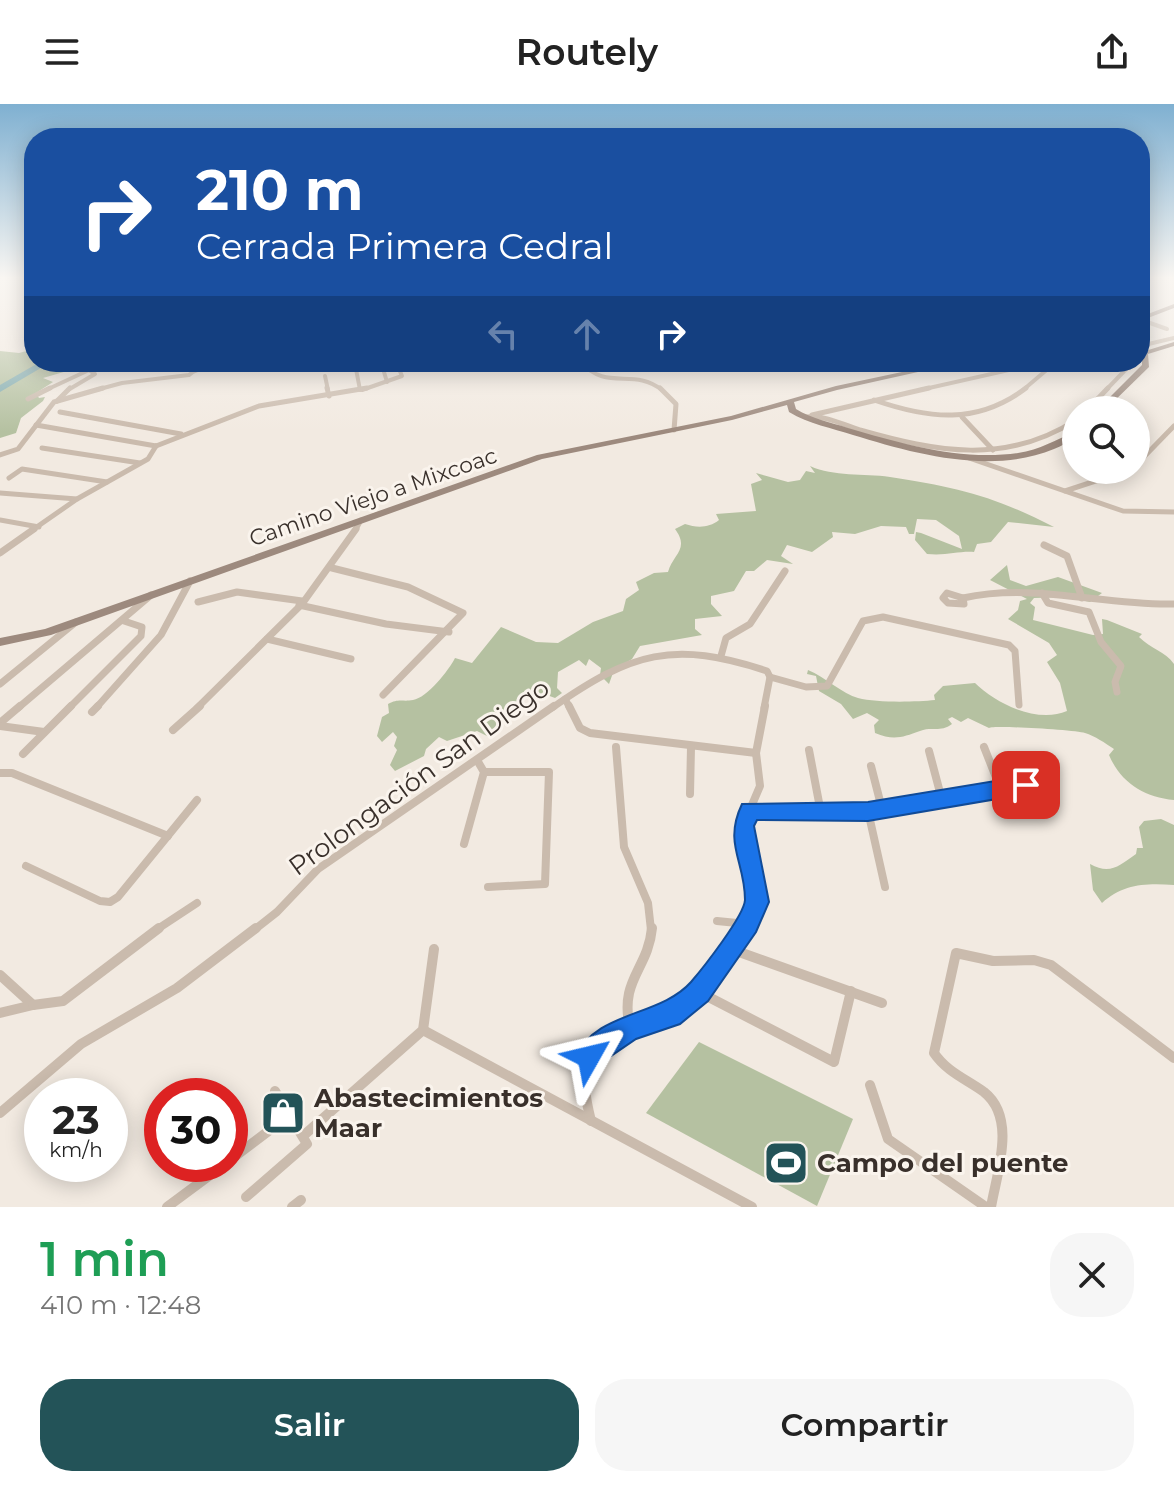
<!DOCTYPE html>
<html lang="es">
<head>
<meta charset="utf-8">
<style>
	body { margin:0; font-family:Montserrat,sans-serif; background:#f6f6f6; color:#222; height:100vh; display:flex; flex-direction:column; font-size:30px; white-space:nowrap }
	* { box-sizing:border-box; margin:0 }
	p { font-size:26px; color:#767676 }
	.icon { flex:none; width:44px; height:44px; fill:none; stroke:currentColor; stroke-width:2; stroke-linecap:round; stroke-linejoin:round }
	.map { position:relative; height:1103px; overflow:hidden }
	.sheet { display:flex; flex-direction:column; background:#fff; flex:1 }
	.sheet>* { flex:none }
	.hud { position:absolute; left:24px; top:24px; width:1126px; height:244px; border-radius:32px; box-shadow:0 4px 20px #0003; background:#1a4fa0; color:#fff; overflow:hidden }
	.fabs { position:absolute; left:1062px; top:292px; display:grid; gap:16px }
	.fabs a { display:grid; place-items:center; width:88px; height:88px; border-radius:50%; background:#fff; box-shadow:0 4px 20px #0003; font-size:40px }
	.speed { position:absolute; left:24px; top:974px; display:flex; gap:16px; font-size:40px; font-weight:700; text-align:center }
	.speed>* { display:grid; place-content:center; width:104px; height:104px; border-radius:50%; background:#fff; box-shadow:0 4px 20px #0003; line-height:1 }
	.speed small { font-size:20px; font-weight:400 }
	.speed .limit { border:12px solid #d22; background:#fff; color:#111 }
	.pin { position:absolute; display:grid; place-items:center; width:68px; height:68px; color:#fff; margin:-34px; border-radius:16px; box-shadow:0 4px 12px #0006 }
	.me { position:absolute; width:88px; margin:-44px; rotate:53deg; stroke-linejoin:round; filter:drop-shadow(0 0 6px #0008) }
	.turn { display:flex; align-items:center; gap:28px; height:168px; padding:0 40px; font-size:36px }
	.turn .icon { width:104px; height:104px; stroke-width:2.5 }
	.turn b { display:block; font-size:56px; line-height:68px }
	.lanes { display:flex; align-items:center; height:76px; padding:0 40px; background:#0003; justify-content:center; gap:40px; direction:ltr }
	.lanes .off { opacity:.35 }
	.round { display:grid; place-items:center; flex:none; width:84px; height:84px; border-radius:32px; background:#f6f6f6 }
	.headline { display:flex; align-items:center; justify-content:space-between; height:136px; padding:0 40px }
	h1 { font-size:48px; font-weight:600; line-height:60px; color:#1e9e55 }
	.button { display:flex; gap:16px; margin-top:auto; padding:16px 40px }
	.button a { flex:1; height:92px; border-radius:32px; background:#235358; color:#fff; font-size:32px; font-weight:600; line-height:92px; text-align:center }
	.button a+a { background:#f6f6f6; color:#222 }
	header { display:flex; justify-content:space-between; align-items:center; height:104px; padding:0 40px; background:#fff; font-size:36px; font-weight:600 }
	.map>svg:first-child { display:block }
	.green { fill:#b5c1a1 }
	.lines { fill:none; stroke-linecap:round; stroke-linejoin:round }
	.river { fill:#81abae; fill-rule:evenodd }
	.minor-far4 { stroke:#cabbad; stroke-width:4 }
	.minor-far3 { stroke:#cabbad; stroke-width:5 }
	.minor-far2 { stroke:#cabbad; stroke-width:7 }
	.minor-far1 { stroke:#cabbad; stroke-width:8 }
	.minor { stroke:#cabbad; stroke-width:10 }
	.secondary { fill:#9d8a7e; fill-rule:evenodd }
	.route { fill:#1a73e8; stroke:#114b97; stroke-width:2 }
	.labels { text-anchor:middle; dominant-baseline:central; stroke-width:6; stroke-linejoin:round; paint-order:stroke }
	.street-label { font-size:22px; fill:#39302b; stroke:#faf4ed }
	.near-street-label { font-size:26px; fill:#39302b; stroke:#faf4ed }
	.near-poi-label { font-size:26px; font-weight:bold; fill:#39302b; stroke:#faf4ed; text-anchor:start }
</style>
</head>
<body>
<header><svg class="icon" aria-label="menu" viewBox="0 0 24 24"><path d="M4 6h16M4 12h16M4 18h16"/></svg>Routely<svg class="icon" aria-label="share" viewBox="0 0 24 24"><path d="M12 15V3M7 8l5-5 5 5M5 13v7h14v-7"/></svg></header>
<div class="map">
<svg width="1174" height="1103" viewBox="0 0 1174 1103">
	<rect width="100%" height="100%" fill="#f2eae1"/>
	<g class="green">
		<polygon points="34,245 34,258 98,258 43,274 53,278 36,289 39,294 45,293 43,297 21,314 16,329 0,334 0,247 19,249"/>
		<path d="M810,362C834,373 863,369 890,373C956,383 994,392 1054,423L1008,418L991,438L977,440L974,448C958,447 946,452 927,450L915,436L916,428L921,429L962,445L959,432L936,416L917,415L914,430H909L906,423L881,422L855,430L832,428L833,433L812,448L787,441L781,452L793,460L767,456L754,467H746L734,487L711,492V500L722,512L695,515V525L702,531L640,542L632,555L614,566L609,580L600,571L601,564L589,555L586,562L579,556L558,568L557,584L562,589L555,594C511,577 511,617 489,633L477,627L447,637L439,633L426,645L424,652L395,667L390,661L397,646L394,642L397,633L393,628L382,638L377,632L382,613L389,609L388,600C399,594 402,598 413,596C427,594 449,566 455,554L472,559L501,523L536,538L558,539L593,518L623,507L626,495L639,486L636,478L654,469L668,468C673,450 690,445 675,425L685,420C697,424 709,424 719,416L716,410L756,407L751,380L762,376L756,369L788,378L800,376L806,367L815,369Z"/>
		<path d="M1007,461L1010,476L1026,482L1058,473L1102,489L1090,498L1067,493L1034,494L1030,499L1035,503L1033,516L1093,531L1103,530L1102,515L1107,516L1142,530L1139,533C1151,545 1165,547 1174,560V696C1144,693 1121,679 1109,651L1114,645C1105,639 1095,632 1085,629C1075,626 995,621 989,624L968,614L961,618L952,613L948,615L952,620C940,629 932,622 920,627C903,633 894,637 875,629L874,621L879,616L867,609L853,615L841,600L819,587L816,572L807,570L808,566C825,573 843,590 858,594C877,599 916,598 935,596L934,591L943,582L975,579C995,599 1037,620 1067,607L1060,579L1047,558L1057,551L1049,539L1008,515L1018,506L1020,497L1027,495L990,476Z"/>
		<path d="M1161,715L1174,721V781C1145,779 1123,780 1102,799L1093,786L1090,760C1110,771 1119,762 1136,750L1137,744H1143L1139,723L1144,717Z"/>
		<polygon points="699,938 853,1015 817,1102 646,1009"/>
	</g>
	<g class="lines">
		<polygon class="river" points="40,258 51,258 0,288 0,281"/>
		<g class="minor-far4">
			<polyline points="1150,219 1167,225"/>
			<polyline points="1140,242 1174,234"/>
			<polyline points="381,258 387,278"/>
			<path d="M580,258C608,288 633,263 662,286"/>
			<polyline points="356,265 360,286"/>
			<polyline points="325,272 328,286"/>
			<polyline points="46,286 89,266"/>
			<polyline points="68,286 95,270 89,266 132,258"/>
			<path d="M96,286L122,279L189,271C199,261 215,268 225,258"/>
			<polyline points="362,286 402,272 396,258"/>
			<polyline points="920,286 1045,258"/>
			<polyline points="1023,286 1056,258"/>
			<polyline points="1106,286 1133,258"/>
		</g>
		<g class="minor-far3">
			<polyline points="327,284 329,292"/>
			<polyline points="660,284 676,300 674,326"/>
			<polyline points="28,295 50,284"/>
			<path d="M874,296C929,315 977,321 1026,284"/>
			<polyline points="57,297 70,284"/>
			<polyline points="1087,306 1108,284"/>
			<polyline points="60,308 181,330"/>
			<polyline points="812,311 929,284"/>
			<path d="M807,313C821,310 845,321 860,326C937,348 1006,361 1076,316"/>
			<polyline points="962,313 993,346"/>
			<polyline points="36,321 156,342"/>
			<polyline points="156,342 259,302 367,284"/>
			<polyline points="42,344 140,359"/>
			<polyline points="0,351 18,345 54,298 103,284"/>
			<polyline points="969,354 1123,407 1174,408"/>
			<polyline points="1136,361 1174,322"/>
			<polyline points="9,374 22,365 107,378"/>
			<polyline points="1065,387 1129,366"/>
			<polyline points="0,389 77,395"/>
			<polyline points="0,416 39,423"/>
			<polyline points="31,427 77,395 148,355 156,342"/>
			<polyline points="355,427 361,416"/>
		</g>
		<g class="minor-far2">
			<polyline points="1044,441 1067,452 1082,494"/>
			<polyline points="0,449 34,425"/>
			<polyline points="332,464 408,483 463,509 383,591"/>
			<polygon points="947,489 963,494 964,500 948,499 943,494"/>
			<polyline points="1042,489 1048,499 1089,508 1101,538 1121,562 1115,578 1117,588"/>
			<path d="M963,494C1034,478 1103,502 1174,500"/>
			<polyline points="198,498 237,488 302,497"/>
			<polyline points="299,501 386,520 449,528"/>
			<polyline points="267,535 351,555"/>
			<polyline points="721,552 726,534 750,520 785,467"/>
			<polyline points="770,573 806,583 827,582 863,517 883,513 1009,541 1015,547 1019,601"/>
			<polyline points="0,580 76,518"/>
			<polyline points="565,595 570,604"/>
			<polyline points="18,604 151,491"/>
			<polyline points="69,604 141,532 142,523 124,517"/>
			<polyline points="96,604 161,531 190,477"/>
			<polyline points="197,604 302,500 356,425"/>
			<path d="M552,604C632,548 673,536 767,567L770,573L764,604"/>
		</g>
		<g class="minor-far1">
			<polyline points="569,602 580,624 590,629 756,649"/>
			<polyline points="92,608 98,602"/>
			<polyline points="0,619 20,602"/>
			<polyline points="0,622 44,628"/>
			<polyline points="173,626 200,602"/>
			<polyline points="616,643 624,743 648,799 651,826"/>
			<polyline points="984,643 1001,686"/>
			<polyline points="809,646 821,709"/>
			<polyline points="929,647 942,696"/>
			<polyline points="23,650 71,602"/>
			<polyline points="871,662 882,705"/>
			<polyline points="484,668 549,668 545,780 488,783"/>
			<polyline points="0,669 12,669 168,732"/>
			<polyline points="690,690 691,643"/>
			<polyline points="750,707 868,707 1026,681 1047,672"/>
			<polyline points="868,707 885,783"/>
			<polyline points="464,740 484,668 477,656"/>
			<polyline points="26,762 100,797 110,798 118,793 197,696"/>
			<polyline points="717,817 747,820"/>
			<polyline points="156,826 197,799"/>
			<polyline points="254,826 277,808 318,765 554,602"/>
			<polyline points="743,826 757,798 743,722 760,682 756,649 765,602"/>
		</g>
		<g class="minor">
			<polyline points="728,844 882,899"/>
			<polyline points="0,871 33,901 0,909"/>
			<polyline points="699,888 834,958 851,887"/>
			<polyline points="33,901 63,897 159,824"/>
			<path d="M630,924C619,875 648,866 652,824"/>
			<polyline points="423,926 752,1103"/>
			<polyline points="870,981 888,1035 986,1103"/>
			<polyline points="0,1009 81,940 177,884 256,824"/>
			<path d="M591,1017C579,968 580,944 632,923C645,918 661,917 673,909C704,888 723,854 744,824"/>
			<polyline points="303,1032 423,926 434,845"/>
			<polyline points="230,1056 291,1010"/>
			<polyline points="246,1093 307,1040 275,987"/>
			<polyline points="167,1103 225,1060"/>
			<polyline points="292,1103 301,1096"/>
			<path d="M991,1103C997,1068 1017,1014 984,988C966,975 947,968 934,949L956,849L993,857L1034,856L1051,861L1174,954"/>
		</g>
		<g class="secondary">
			<polygon points="1174,200 1174,204 1140,217 1140,213"/>
			<polygon points="1174,238 1174,242 1148,250 1149,263 1105,306 1097,306 1142,261 1142,248"/>
			<path d="M949,258H963L837,286L794,298L796,305C812,315 830,318 848,324C903,340 960,357 1018,349C1040,346 1056,335 1076,328V333C1069,337 1062,342 1054,345C991,371 915,350 853,331C832,324 809,320 789,308L787,301L732,316L542,355L51,531L0,542V534L45,525L537,351L731,312L836,282Z"/>
		</g>
	</g>
	<linearGradient id="sky" x2="0" y2="1"><stop stop-color="#7fb0d1"/><stop offset="0.53" stop-color="#f9f6f2"/><stop offset="1" stop-color="#f9f6f2" stop-opacity="0"/></linearGradient>
	<rect width="1174" height="328" fill="url(#sky)"/>
	<path class="route" d="M1026,672L1037,681L1026,690L868,717L757,716L754,722L769,798L756,828L708,897L680,920L636,935L589,967L580,963L576,953C595,907 660,913 691,878C703,864 744,812 745,796C745,757 723,740 742,700L868,698Z"/>
	<defs>
		<g id="shop-square" transform="scale(2.3)"><rect x="-9" y="-9" width="18" height="18" rx="4" fill="#235358" stroke="#faf4ed"/><path d="M-5-2.5h2.3a2.7 3.5 0 0 1 5.4 0H5L5.5 6h-11ZM-1.5-2.5h3a1.5 2.3 0 0 0-3 0Z" fill="#fff"/></g>
		<g id="stadium-square" transform="scale(2.3)"><rect x="-9" y="-9" width="18" height="18" rx="4" fill="#235358" stroke="#faf4ed"/><path d="M0-5a6.5 5 0 1 0 0 10a6.5 5 0 1 0 0-10ZM-3.5-1.8h7v3.6h-7Z" fill="#fff"/></g>
	</defs>
	<g fill-rule="evenodd">
		<use href="#shop-square" x="283" y="1009"/>
		<use href="#stadium-square" x="786" y="1059"/>
	</g>
	<g class="labels">
		<g class="street-label">
			<text transform="translate(373 393) rotate(-19)">Camino Viejo a Mixcoac</text>
		</g>
		<g class="near-street-label">
			<text transform="translate(419 673) rotate(-36)">Prolongación San Diego</text>
		</g>
		<g class="near-poi-label">
			<text x="314" y="994">Abastecimientos<tspan x="314" dy="30">Maar</tspan></text>
			<text x="817" y="1059">Campo del puente</text>
		</g>
	</g>
</svg>
<div class="fabs">
<a><svg class="icon" aria-label="search" viewBox="0 0 24 24"><circle cx="10" cy="10" r="6"/><path d="M15 15l6 6"/></svg></a>
</div>
<div class="speed"><div>23<small>km/h</small></div><div class="limit">30</div></div>
<div class="pin" style="left:1026px;top:681px;background:#d93025"><svg class="icon" aria-label="arrive" viewBox="0 0 24 24"><path d="M6 21V4h12l-3 4 3 4H6"/></svg></div>
<svg class="me" style="left:589px;top:953px" viewBox="-20 -20 40 40"><path d="M0-17L14 15 0 8-14 15z" fill="#1a73e8" stroke="#fff" stroke-width="4"/></svg>
<div class="hud">
<div class="turn"><svg class="icon" aria-label="right" viewBox="0 0 24 24"><path d="M7 20v-9h11M14 6l5 5-5 5"/></svg><div><b>210 m</b>Cerrada Primera Cedral</div></div>
<div class="lanes"><svg class="icon off" aria-label="left" viewBox="0 0 24 24"><path d="M17 20v-9H6M10 6l-5 5 5 5"/></svg><svg class="icon off" aria-label="ahead" viewBox="0 0 24 24"><path d="M12 20V5M6 11l6-6 6 6"/></svg><svg class="icon" aria-label="right" viewBox="0 0 24 24"><path d="M7 20v-9h11M14 6l5 5-5 5"/></svg></div>
</div>
</div>
<section class="sheet">
<div class="headline"><div><h1>1 min</h1><p>410 m · 12:48</p></div><a class="round"><svg class="icon" aria-label="close" viewBox="0 0 24 24"><path d="M6 6l12 12M18 6L6 18"/></svg></a></div>
<div class="button"><a>Salir</a><a>Compartir</a></div>
</section>
</body>
</html>
